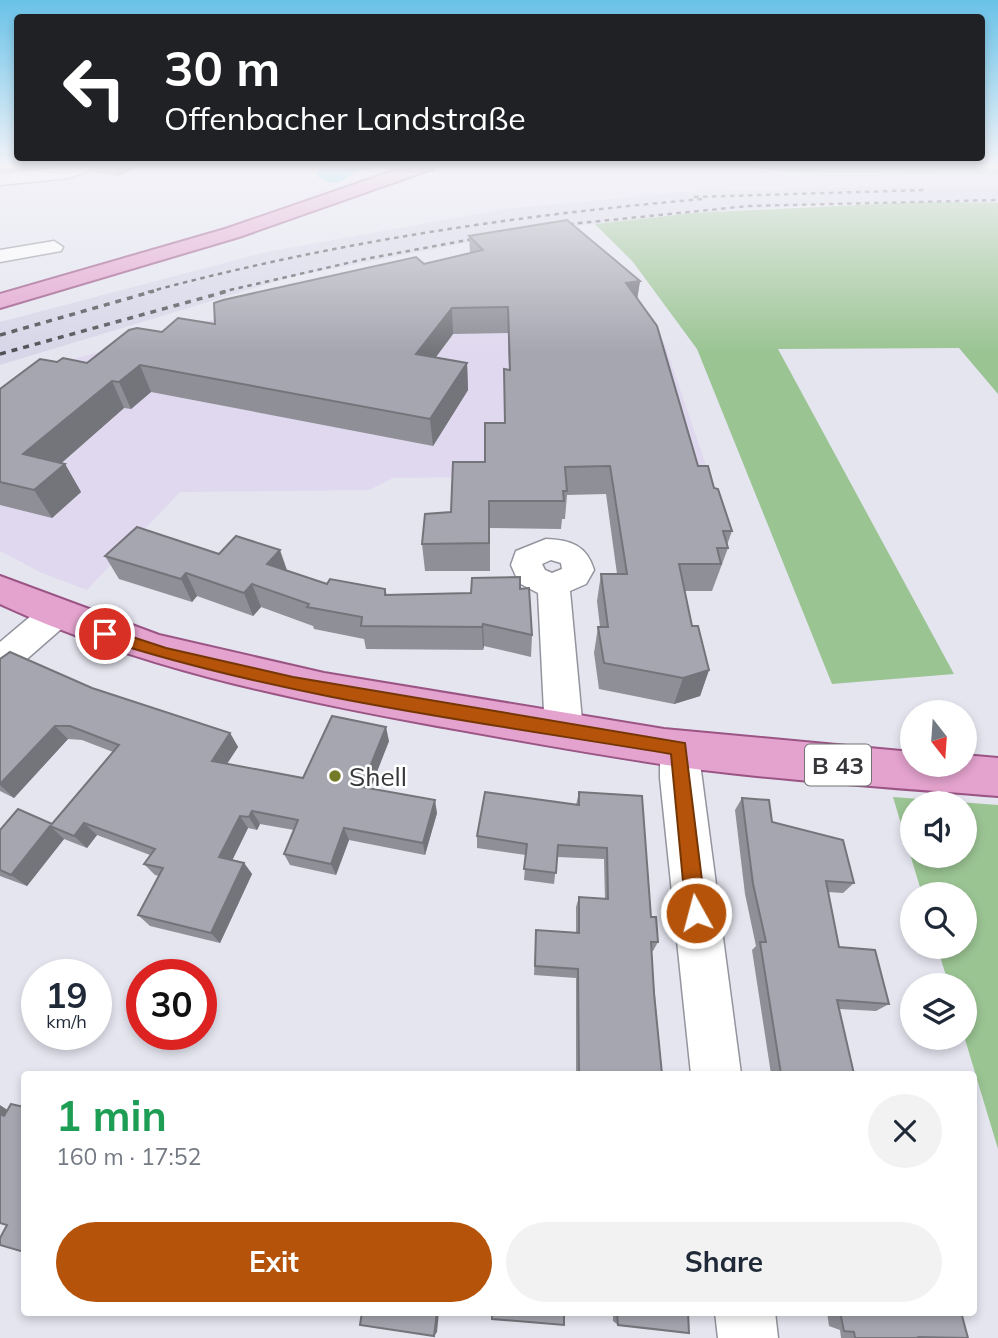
<!DOCTYPE html>
<html lang="en">
<head>
<meta charset="utf-8">
<style>
	body { margin:0; font-family:Mulish,sans-serif; background:#f2f2f3; color:#1f2937; height:100vh; display:flex; flex-direction:column; font-size:26px; white-space:nowrap }
	* { box-sizing:border-box; margin:0 }
	p { font-size:23px; color:#747a83 }
	.icon { flex:none; width:38px; height:38px; fill:none; stroke:currentColor; stroke-width:2; stroke-linecap:round; stroke-linejoin:round }
	.map { position:relative; flex:1; overflow:hidden }
	.sheet { position:absolute; left:21px; top:1071px; width:956px; height:245px; display:flex; flex-direction:column; background:#fff; border-radius:7px; box-shadow:0 4px 10px #0003 }
	.sheet>* { flex:none }
	.banner { position:absolute; left:14px; top:14px; width:971px; height:147px; border-radius:7px; box-shadow:0 4px 10px #0003; background:#202124; color:#fff; overflow:hidden }
	.needle { width:46px; rotate:163deg }
	.buttons { position:absolute; left:900px; top:700px; display:grid; gap:14px }
	.buttons a { display:grid; place-items:center; width:77px; height:77px; border-radius:50%; background:#fff; box-shadow:0 4px 10px #0003; font-size:35px }
	.speed { position:absolute; left:21px; top:959px; display:flex; gap:14px; font-size:35px; font-weight:700; text-align:center }
	.speed>* { display:grid; place-content:center; width:91px; height:91px; border-radius:50%; background:#fff; box-shadow:0 4px 10px #0003; line-height:1 }
	.speed small { font-size:18px; font-weight:400 }
	.speed .limit { border:10px solid #d22; background:#fff; color:#111 }
	.pin { position:absolute; display:grid; place-items:center; width:60px; height:60px; color:#fff; margin:-30px; border:4px solid #fff; border-radius:50%; box-shadow:0 2px 7px #0007 }
	.me { position:absolute; width:77px; margin:-38px; rotate:353deg; stroke-linejoin:round; filter:drop-shadow(0 0 5px #0008) }
	.turn { display:flex; align-items:center; gap:24px; height:147px; padding:0 35px; font-size:32px }
	.turn .icon { width:91px; height:91px; stroke-width:2.5 }
	.turn b { display:block; font-size:49px; line-height:60px }
	.round { display:grid; place-items:center; flex:none; width:74px; height:74px; border-radius:37px; background:#f2f2f3 }
	.summary { display:flex; align-items:center; justify-content:space-between; height:119px; padding:0 35px }
	h1 { font-size:42px; font-weight:700; line-height:52px; color:#1e9e55 }
	.primary-button { display:flex; gap:14px; margin-top:auto; padding:14px 35px }
	.primary-button a { flex:1; height:80px; border-radius:42px; background:#b45309; color:#fff; font-size:28px; font-weight:700; line-height:80px; text-align:center }
	.primary-button a+a { background:#f2f2f3; color:#1f2937 }
	.map>svg:first-child { display:block }
	.industrial { fill:#e0d8ee }
	.built { fill:#d7d6e8 }
	.green { fill:#9bc493; fill-rule:evenodd }
	.water { fill:#4ad8e7 }
	.lines { fill:none; stroke-linecap:round; stroke-linejoin:round }
	.minor-casing { stroke:#94949e; stroke-width:3 }
	.major-casing { stroke:#9b5585; stroke-width:4 }
	.minor { fill:#fff; fill-rule:evenodd }
	.major { fill:#e4a3ce; fill-rule:evenodd }
	.rail-far1 { stroke:#4f4f54; stroke-width:2.5; stroke-dasharray:4.5 4.5; stroke-linecap:butt }
	.rail { stroke:#4f4f54; stroke-width:3.5; stroke-dasharray:6 6; stroke-linecap:butt }
	.wall { fill:#8e8f97 }
	.shaded-wall { fill:#74747b }
	.building { fill:#a5a6b0; stroke:#74747b; stroke-width:2 }
	.route { fill:#b45309; stroke:#753606; stroke-width:2 }
	.poi-dot { fill:#747b26; stroke:#fff; stroke-width:2.5 }
	.labels { text-anchor:middle; dominant-baseline:central; stroke-width:5; stroke-linejoin:round; paint-order:stroke }
	.shield { fill:#fff; stroke:#727275; stroke-width:2 }
	.shield-label { font-size:24px; font-weight:bold; fill:#36363a }
	.poi-label { font-size:26px; fill:#36363a; stroke:#fff; text-anchor:start }
</style>
</head>
<body>
<div class="map">
<svg width="998" height="1338" viewBox="0 0 998 1338">
	<rect width="100%" height="100%" fill="#e5e5f0"/>
	<polygon class="industrial" points="595,250 664,342 709,474 393,478 369,490 180,492 87,590 42,573 0,551 0,393 39,369 253,308"/>
	<polygon class="built" points="861,187 998,187 998,203 827,204 694,213 565,227 470,242 291,277 0,365 0,322 266,252 506,209 685,192"/>
	<g class="green">
		<polygon points="735,165 998,165 998,175 792,172"/>
		<polygon points="918,202 998,203 998,394 959,348 778,349 954,674 832,684 697,349 633,262 595,224 694,213"/>
		<path d="M893,797L998,805V1149L964,1036V985H949L937,947H964V894H922ZM964,803V856H912V803Z"/>
	</g>
	<path class="water" d="M333,165H386C378,166 370,166 363,169C347,174 338,193 316,175L318,169Z"/>
	<g class="lines">
		<g class="minor-casing">
			<g id="minor">
				<polygon points="79,165 102,165 69,178 0,185 0,175"/>
				<polygon points="54,241 63,247 61,251 0,262 0,250"/>
				<path d="M546,539C570,540 587,545 594,570L586,584L570,591L583,731L577,742L564,747L551,742L545,731L538,593L519,583L511,565L516,551ZM551,560L561,563L562,569L552,573L545,570L542,564Z"/>
				<polygon points="56,602 68,605 72,614 68,623 12,672 0,676 0,642 44,605"/>
				<polygon points="679,732 692,736 698,748 741,1074 691,1074 660,778 660,748 666,736"/>
				<polygon points="715,1312 775,1312 778,1338 718,1338"/>
			</g>
		</g>
		<g class="major-casing">
			<g id="major">
				<polygon points="411,165 435,165 432,169 239,237 0,308 0,294 225,229"/>
				<path d="M0,576L159,635L324,673L664,729L912,752V765H964V755L998,758V796C900,788 801,782 703,770C612,758 522,741 432,725C284,698 137,667 0,604Z"/>
			</g>
		</g>
		<use href="#minor" class="minor"/>
		<use href="#major" class="major"/>
		<g class="rail-far1">
			<polyline points="694,197 925,190"/>
			<polyline points="551,226 748,206 998,200"/>
			<path d="M148,292C330,243 515,215 703,199"/>
			<polyline points="221,292 365,259 489,236"/>
		</g>
		<g class="rail">
			<polyline points="0,335 154,291"/>
			<polyline points="0,354 228,291"/>
		</g>
	</g>
	<g class="wall">
		<polygon points="89,165 142,165 118,176 92,172"/>
		<polygon points="469,236 640,281 637,298 698,466 714,488 732,531 727,545 728,548 712,591 685,591 692,626 709,670 700,696 674,704 599,689 594,653 598,627 600,627 597,601 601,574 617,574 606,494 567,495 565,519 562,519 561,529 490,528 490,571 425,571 422,544 451,512 485,462 504,423 504,369 509,370 508,333 453,334 436,357 467,363 468,390 433,446 151,392 131,409 124,408 61,463 65,464 81,492 52,518 0,505 0,389 57,362 87,363 162,332 215,324 424,264 470,253"/>
		<polygon points="219,554 287,571 327,584 385,589 387,595 471,593 520,589 532,635 531,657 484,646 483,650 366,649 364,639 314,629 313,626 261,607 253,616 197,596 192,602 119,579 105,556"/>
		<polygon points="0,659 92,688 230,733 238,747 227,764 303,778 389,741 370,789 437,813 425,855 349,840 336,875 290,865 284,854 294,830 260,824 257,830 248,828 232,860 244,863 252,874 220,943 150,926 138,915 159,876 155,875 144,864 150,855 97,835 87,848 64,839 27,886 0,876 0,830 52,824 113,752 82,740 68,739 14,798 0,791"/>
		<polygon points="579,792 651,917 658,942 653,951 651,951 662,1074 576,1074 576,978 534,975 536,930 576,933 576,907 579,897 605,899 604,859 557,857 554,884 524,880 526,855 477,848 477,836 576,805"/>
		<polygon points="742,798 854,883 843,893 828,892 839,947 889,1004 876,1011 839,1009 854,1074 771,1074 752,950 756,946 745,894 735,810"/>
		<polygon points="613,1312 688,1312 618,1325 613,1321"/>
		<polygon points="827,1312 961,1312 919,1337 920,1338 841,1338 840,1330 829,1326"/>
	</g>
	<g class="shaded-wall">
		<polygon points="0,165 63,165 0,173"/>
		<polygon points="113,165 142,165 118,176"/>
		<polygon points="640,281 636,307 626,283"/>
		<polygon points="452,308 453,334 418,381 416,354"/>
		<polygon points="467,363 468,390 433,446 430,419"/>
		<polygon points="140,365 151,392 131,409 119,382"/>
		<polygon points="112,381 124,408 40,482 23,454"/>
		<polygon points="65,464 81,492 52,518 34,490"/>
		<polygon points="280,550 288,573 267,564"/>
		<polygon points="186,573 197,596 192,602 181,579"/>
		<polygon points="252,584 261,607 253,616 244,593"/>
		<polygon points="483,624 484,646 483,650 482,627"/>
		<polygon points="709,670 700,696 674,704 683,678"/>
		<polygon points="55,726 68,739 14,798 0,785 0,784"/>
		<polygon points="386,727 389,741 366,800 362,787"/>
		<polygon points="230,733 238,747 220,774 212,761"/>
		<polygon points="435,800 437,813 425,855 423,843"/>
		<polygon points="252,811 260,824 257,830 249,817"/>
		<polygon points="240,816 248,828 228,869 219,857"/>
		<polygon points="84,823 97,835 87,848 74,836"/>
		<polygon points="50,826 64,839 27,886 11,875"/>
		<polygon points="344,828 349,840 336,875 331,864"/>
		<polygon points="244,863 252,874 220,943 211,933"/>
		<polygon points="0,1105 24,1121 4,1116 0,1114"/>
		<polygon points="437,1312 439,1312 437,1332 434,1336"/>
	</g>
	<g class="building">
		<polygon points="567,220 640,281 626,283 657,326 698,466 708,466 714,488 718,489 732,531 723,531 728,548 717,548 721,564 679,564 692,626 698,626 709,670 683,678 604,663 598,627 608,627 601,574 627,574 610,466 565,467 567,491 563,491 564,501 489,501 489,543 422,544 425,514 451,512 453,462 485,462 485,423 505,423 504,369 510,370 508,307 452,308 416,354 467,363 430,419 140,365 119,382 112,381 23,454 65,464 34,490 0,482 0,389 40,359 57,362 63,358 87,363 129,330 137,328 162,332 178,318 215,324 214,303 223,300 416,257 424,264 483,250 469,236"/>
		<polygon points="137,527 219,554 236,536 280,550 267,564 327,584 330,579 385,589 385,595 471,593 472,578 520,577 520,589 529,588 532,635 483,624 482,627 361,626 362,617 307,607 309,604 252,584 244,593 186,573 181,579 105,556"/>
		<polygon points="10,652 92,688 230,733 212,761 303,778 332,716 386,727 362,787 435,800 423,843 344,828 331,864 284,854 298,820 252,811 249,817 240,816 219,857 244,863 211,933 138,915 163,868 144,864 155,849 84,823 74,836 50,826 11,875 0,870 0,830 18,809 52,824 119,745 70,726 55,726 0,784 0,659"/>
		<polygon points="485,792 579,805 579,792 642,796 651,917 656,917 658,942 651,942 654,993 662,1074 579,1074 578,969 535,966 536,930 579,933 579,897 608,899 607,848 558,845 556,873 524,869 527,844 477,836"/>
		<polygon points="742,798 769,800 772,822 843,840 854,883 826,881 839,947 875,950 889,1004 837,1000 854,1074 781,1074 760,942 766,942 753,884"/>
		<polygon points="11,1104 24,1107 24,1252 0,1245 0,1238 7,1225 0,1223 0,1114 4,1116"/>
		<polygon points="362,1312 437,1312 434,1336 360,1325"/>
		<polygon points="492,1312 564,1312 564,1325 492,1319"/>
		<polygon points="617,1312 688,1312 689,1333 618,1325"/>
		<polygon points="840,1312 961,1312 968,1338 919,1337 920,1338 855,1338 854,1332 844,1331"/>
	</g>
	<linearGradient id="sky" x2="0" y2="1"><stop stop-color="#69c2e8"/><stop offset="0.47" stop-color="#f3f3f8"/><stop offset="1" stop-color="#f3f3f8" stop-opacity="0"/></linearGradient>
	<rect width="998" height="352" fill="url(#sky)"/>
	<path class="route" d="M105,628L166,648L293,677L685,743L706,913L703,920L696,923L689,920L686,913L671,754C479,722 284,698 99,638V630Z"/>
	<circle class="poi-dot" cx="335" cy="776" r="7"/>
	<g class="labels">
		<rect class="shield" x="805" y="744.5" width="66" height="41" rx="5"/>
		<g class="shield-label">
			<text x="838" y="765">B 43</text>
		</g>
		<g class="poi-label">
			<text x="349" y="776">Shell</text>
		</g>
	</g>
</svg>
<div class="buttons">
<a><svg class="needle" viewBox="-14 -14 28 28"><path d="M0-13l5 13h-10z" fill="#e53935"/><path d="M0 13l5-13h-10z" fill="#747a83"/></svg></a>
<a><svg class="icon" aria-label="sound" viewBox="0 0 24 24"><path d="M4 9h4l5-4v14l-5-4H4zM17 9q2 3 0 6"/></svg></a>
<a><svg class="icon" aria-label="search" viewBox="0 0 24 24"><circle cx="10" cy="10" r="6"/><path d="M15 15l6 6"/></svg></a>
<a><svg class="icon" aria-label="layers" viewBox="0 0 24 24"><path d="M12 4l9 5-9 5-9-5zM3 14l9 5 9-5"/></svg></a>
</div>
<div class="speed"><div>19<small>km/h</small></div><div class="limit">30</div></div>
<div class="pin" style="left:105px;top:634px;background:#d93025"><svg class="icon" aria-label="arrive" viewBox="0 0 24 24"><path d="M6 21V4h12l-3 4 3 4H6"/></svg></div>
<svg class="me" style="left:696px;top:913px" viewBox="-20 -20 40 40"><circle r="17" fill="#b45309" stroke="#fff" stroke-width="3"/><path d="M0-11L8 9 0 5-8 9z" fill="#fff"/></svg>
<div class="banner">
<div class="turn"><svg class="icon" aria-label="left" viewBox="0 0 24 24"><path d="M17 20v-9H6M10 6l-5 5 5 5"/></svg><div><b>30 m</b>Offenbacher Landstraße</div></div>
</div>
<section class="sheet">
<div class="summary"><div><h1>1 min</h1><p>160 m · 17:52</p></div><a class="round"><svg class="icon" aria-label="close" viewBox="0 0 24 24"><path d="M6 6l12 12M18 6L6 18"/></svg></a></div>
<div class="primary-button"><a>Exit</a><a>Share</a></div>
</section>
</div>
</body>
</html>
